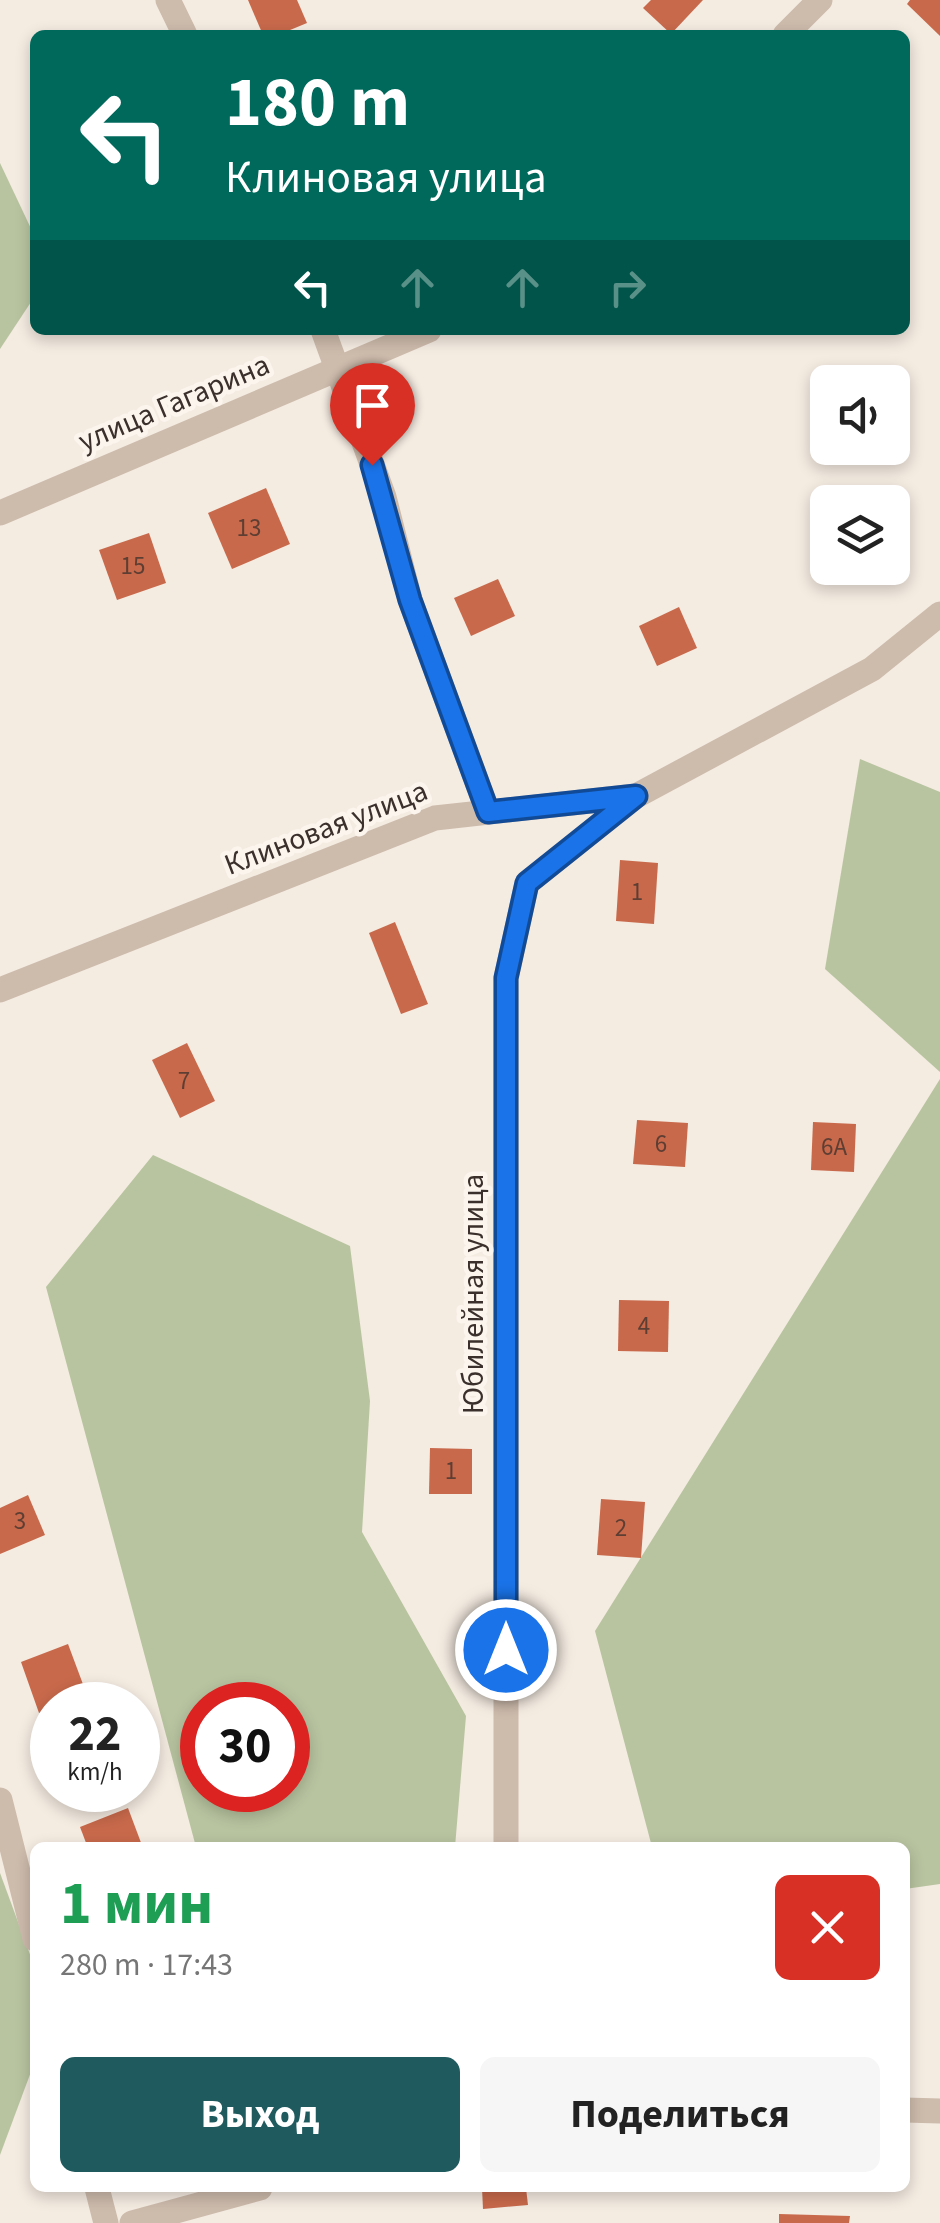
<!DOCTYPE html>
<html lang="ru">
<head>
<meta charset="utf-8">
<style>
	body { margin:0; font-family:"Source Sans 3",sans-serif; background:#f6f6f6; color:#222; height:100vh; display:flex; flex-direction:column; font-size:38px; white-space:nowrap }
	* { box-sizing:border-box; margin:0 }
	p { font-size:32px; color:#767676 }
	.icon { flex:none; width:55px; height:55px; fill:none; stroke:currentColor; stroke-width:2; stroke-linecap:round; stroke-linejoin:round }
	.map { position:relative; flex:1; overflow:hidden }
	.drawer { position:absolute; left:30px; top:1842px; width:880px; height:350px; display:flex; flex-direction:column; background:#fff; border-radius:15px; box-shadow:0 5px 15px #0003 }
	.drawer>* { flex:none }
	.guide { position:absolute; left:30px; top:30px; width:880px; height:305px; border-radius:15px; box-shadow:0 5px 15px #0003; background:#00695c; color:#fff; overflow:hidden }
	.controls { position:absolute; left:810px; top:365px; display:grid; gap:20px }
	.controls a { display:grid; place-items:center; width:100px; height:100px; border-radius:15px; background:#fff; box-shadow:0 5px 15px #0003; font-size:50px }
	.speed { position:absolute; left:30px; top:1682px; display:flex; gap:20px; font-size:50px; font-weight:700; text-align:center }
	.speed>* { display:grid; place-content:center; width:130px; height:130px; border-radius:50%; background:#fff; box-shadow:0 5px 15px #0003; line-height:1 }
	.speed small { font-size:25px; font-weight:400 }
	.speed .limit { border:15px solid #d22; background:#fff; color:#111 }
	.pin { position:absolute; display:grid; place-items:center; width:85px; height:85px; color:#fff; margin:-102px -42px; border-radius:50% 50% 50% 0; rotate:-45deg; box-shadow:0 0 10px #0007 }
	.pin .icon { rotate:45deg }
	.me { position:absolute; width:110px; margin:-55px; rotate:0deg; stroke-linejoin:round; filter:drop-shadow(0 0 8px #0008) }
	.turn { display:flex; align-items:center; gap:35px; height:210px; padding:0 30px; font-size:45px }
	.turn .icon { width:130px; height:130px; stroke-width:2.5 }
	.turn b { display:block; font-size:70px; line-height:85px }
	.lanes { display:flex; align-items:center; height:95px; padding:0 30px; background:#0003; justify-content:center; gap:50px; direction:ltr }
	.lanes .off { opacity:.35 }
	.round { display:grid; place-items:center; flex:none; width:105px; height:105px; border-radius:15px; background:#f6f6f6 }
	.summary { display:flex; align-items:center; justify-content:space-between; height:170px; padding:0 30px }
	h1 { font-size:60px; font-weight:700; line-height:75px; color:#1e9e55 }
	.button { display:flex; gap:20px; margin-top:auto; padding:20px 30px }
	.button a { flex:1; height:115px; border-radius:15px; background:#1f5a5e; color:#fff; font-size:40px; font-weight:700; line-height:115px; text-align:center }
	.button a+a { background:#f6f6f6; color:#222 }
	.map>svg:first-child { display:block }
	.green { fill:#b8c4a0; fill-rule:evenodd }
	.building { fill:#c8694b }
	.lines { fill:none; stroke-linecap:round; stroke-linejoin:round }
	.minor { stroke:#cdbbac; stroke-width:25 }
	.route-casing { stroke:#114b97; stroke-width:25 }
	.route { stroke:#1a73e8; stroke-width:18 }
	.labels { text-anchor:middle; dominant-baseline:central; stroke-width:9; stroke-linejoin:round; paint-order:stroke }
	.number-label { font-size:25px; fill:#5e3e33 }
	.street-label { font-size:30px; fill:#3b302b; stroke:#fbf5ee }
</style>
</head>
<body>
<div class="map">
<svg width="940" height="2223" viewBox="0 0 940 2223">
	<rect width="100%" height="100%" fill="#f4ebe1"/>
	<g class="green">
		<polygon points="0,163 35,237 35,296 0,349"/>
		<polygon points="860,759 940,792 940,1072 825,969"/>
		<polygon points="940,1079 940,1884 905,1889 905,1848 652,1847 595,1631"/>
		<path d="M153,1155L350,1246L370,1401L362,1532L466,1716L455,1847H196L46,1287ZM288,1705V1790H202V1705Z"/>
		<polygon points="0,1873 35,1968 35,2061 0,2155"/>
	</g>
	<g class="building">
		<polygon points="248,0 297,0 307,23 278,35 263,35"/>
		<polygon points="651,0 703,0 671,34 643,8"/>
		<polygon points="910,0 940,0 940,36 907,4"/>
		<polygon points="266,488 290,544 232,569 208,513"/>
		<polygon points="149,533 166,583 117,600 99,550"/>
		<polygon points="498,579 515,616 471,636 454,598"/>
		<polygon points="679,607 697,648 657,666 639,626"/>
		<polygon points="620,860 658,863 654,924 616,921"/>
		<polygon points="395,922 428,1004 401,1014 369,933"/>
		<polygon points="187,1043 215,1101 180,1118 152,1060"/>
		<polygon points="637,1120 688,1123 685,1167 633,1164"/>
		<polygon points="813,1122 856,1124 854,1172 811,1170"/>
		<polygon points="619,1300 669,1301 668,1352 618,1351"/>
		<polygon points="430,1448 472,1449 472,1494 429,1494"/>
		<polygon points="28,1495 45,1535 0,1554 0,1508"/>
		<polygon points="601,1499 645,1502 641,1558 597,1555"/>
		<polygon points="68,1644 87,1695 52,1705 52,1708 39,1713 21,1662"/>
		<polygon points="128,1808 143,1848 88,1848 80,1827"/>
		<polygon points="482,2188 526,2188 528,2205 483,2209"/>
		<polygon points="779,2214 850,2216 849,2223 779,2223"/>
	</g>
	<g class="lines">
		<g class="minor">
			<polyline points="168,0 185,35"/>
			<polyline points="785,35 820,0"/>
			<polyline points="323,330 384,497 410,600 488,812"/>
			<polyline points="0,513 429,330"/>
			<polyline points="0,990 435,818 636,796 872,669 940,614"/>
			<polyline points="0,1800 35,1939"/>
			<polyline points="506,1848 506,978 527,883 636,796"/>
			<polyline points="905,2110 940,2111"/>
			<polyline points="97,2188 106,2223"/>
			<polyline points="132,2223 260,2188"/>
		</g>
	</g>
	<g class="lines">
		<g class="route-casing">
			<polyline id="route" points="372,465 410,600 488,812 636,796 527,883 506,978 506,1650"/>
		</g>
		<use href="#route" class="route"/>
	</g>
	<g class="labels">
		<g class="number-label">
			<text x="249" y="528">13</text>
			<text x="133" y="566">15</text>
			<text x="637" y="892">1</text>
			<text x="184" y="1081">7</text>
			<text x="661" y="1144">6</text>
			<text x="834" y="1147">6А</text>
			<text x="644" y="1326">4</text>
			<text x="451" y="1471">1</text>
			<text x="20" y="1521">3</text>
			<text x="621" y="1528">2</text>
		</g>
		<g class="street-label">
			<text transform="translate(174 403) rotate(-23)">улица Гагарина</text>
			<text transform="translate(326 828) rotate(-21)">Клиновая улица</text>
			<text transform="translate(473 1294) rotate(-90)">Юбилейная улица</text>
		</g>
	</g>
</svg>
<div class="controls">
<a><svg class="icon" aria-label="sound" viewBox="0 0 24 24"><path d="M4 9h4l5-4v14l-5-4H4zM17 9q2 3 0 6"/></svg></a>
<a><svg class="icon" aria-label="layers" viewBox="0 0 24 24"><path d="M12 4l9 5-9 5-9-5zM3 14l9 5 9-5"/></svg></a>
</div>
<div class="speed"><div>22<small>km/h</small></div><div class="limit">30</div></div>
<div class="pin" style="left:372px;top:465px;background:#d93025"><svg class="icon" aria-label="arrive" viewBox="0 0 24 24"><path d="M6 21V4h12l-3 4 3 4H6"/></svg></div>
<svg class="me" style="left:506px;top:1650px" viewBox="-20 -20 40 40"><circle r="17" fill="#1a73e8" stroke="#fff" stroke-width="3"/><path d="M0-11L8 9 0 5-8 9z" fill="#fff"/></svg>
<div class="guide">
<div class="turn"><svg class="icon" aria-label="left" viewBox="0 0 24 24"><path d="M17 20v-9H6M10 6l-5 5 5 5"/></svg><div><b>180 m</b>Клиновая улица</div></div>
<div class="lanes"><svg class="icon" aria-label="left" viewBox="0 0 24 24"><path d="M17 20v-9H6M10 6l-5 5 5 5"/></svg><svg class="icon off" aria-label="ahead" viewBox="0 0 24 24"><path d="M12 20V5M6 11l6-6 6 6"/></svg><svg class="icon off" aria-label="ahead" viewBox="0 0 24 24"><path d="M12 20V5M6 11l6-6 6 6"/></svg><svg class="icon off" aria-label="right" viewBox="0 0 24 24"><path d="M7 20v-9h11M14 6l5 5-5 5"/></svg></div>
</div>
<section class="drawer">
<div class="summary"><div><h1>1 мин</h1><p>280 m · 17:43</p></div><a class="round" style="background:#d93025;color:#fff"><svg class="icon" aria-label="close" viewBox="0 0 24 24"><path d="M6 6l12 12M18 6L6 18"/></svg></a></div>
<div class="button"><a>Выход</a><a>Поделиться</a></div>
</section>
</div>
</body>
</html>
